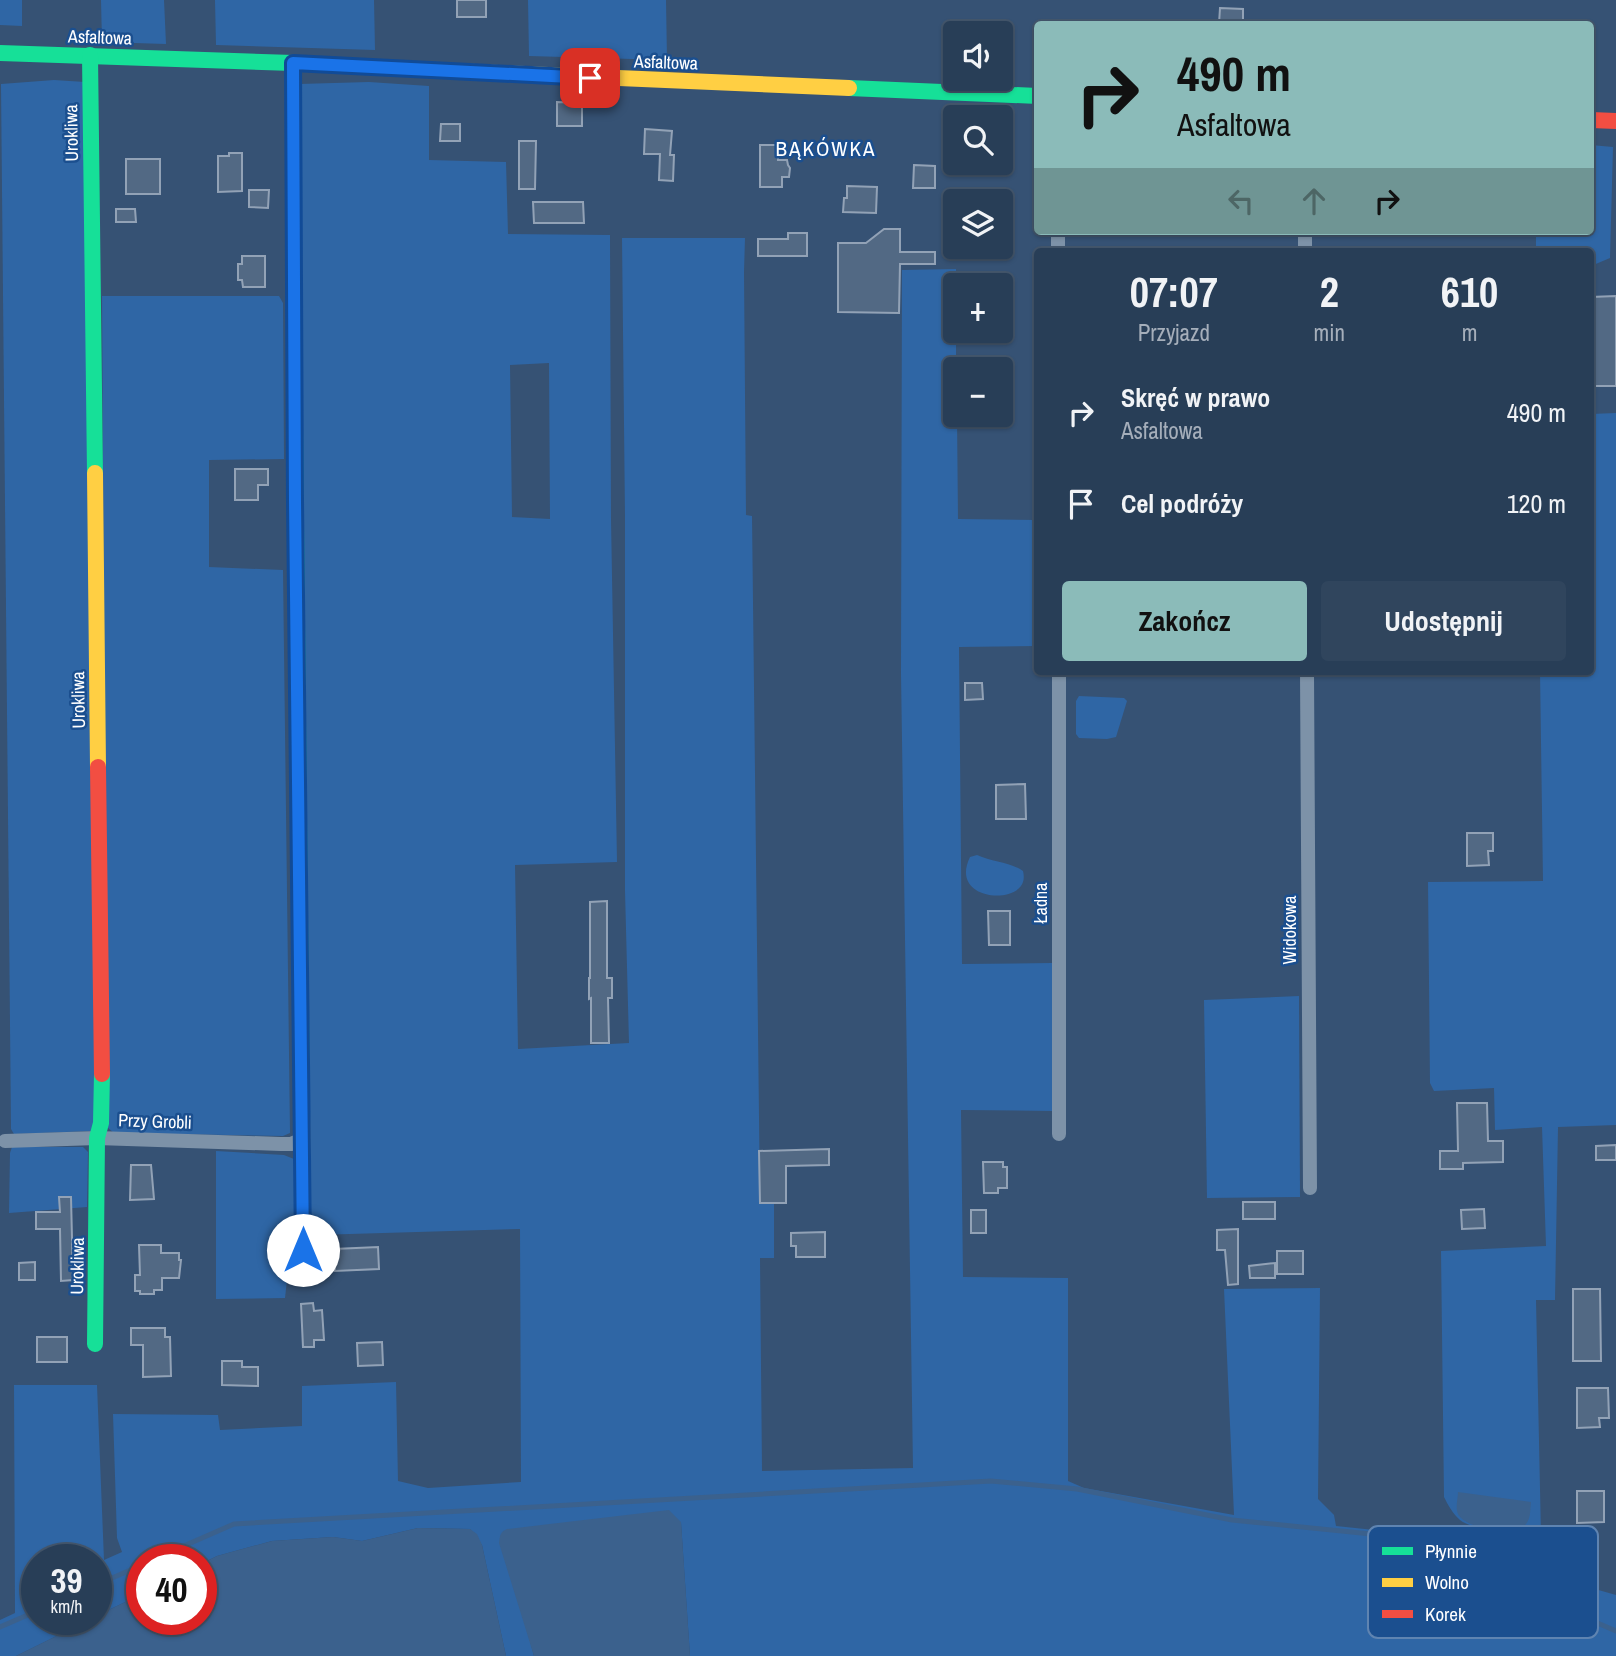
<!DOCTYPE html>
<html lang="pl">
<head>
<meta charset="utf-8">
<style>
	body { margin:0; font-family:"Archivo Narrow",sans-serif; background:#30455d; color:#f1f3f6; height:100vh; display:flex; flex-direction:column; font-size:26px; white-space:nowrap }
	* { box-sizing:border-box; margin:0 }
	p { font-size:23px; color:#a5aeba }
	.icon { flex:none; width:38px; height:38px; fill:none; stroke:currentColor; stroke-width:2; stroke-linecap:round; stroke-linejoin:round }
	.map { position:relative; flex:1; overflow:hidden }
	.side { position:absolute; left:1034px; top:248px; width:560px; height:427px; display:flex; flex-direction:column; background:#283e57; border-radius:7px; box-shadow:0 2px 5px #0004,0 0 0 2px #44576d }
	.side>* { flex:none }
	.guide { position:absolute; left:1034px; top:21px; width:560px; height:214px; border-radius:7px; box-shadow:0 2px 5px #0004,0 0 0 2px #44576d; background:#8bbbb9; color:#111; overflow:hidden }
	.tools { position:absolute; left:943px; top:21px; display:grid; gap:14px }
	.tools a { display:grid; place-items:center; width:70px; height:70px; border-radius:7px; background:#283e57; box-shadow:0 2px 5px #0004,0 0 0 2px #44576d; font-size:35px }
	.speed { position:absolute; left:21px; top:1544px; display:flex; gap:14px; font-size:35px; font-weight:700; text-align:center }
	.speed>* { display:grid; place-content:center; width:91px; height:91px; border-radius:50%; background:#283e57; box-shadow:0 2px 5px #0004,0 0 0 2px #44576d; line-height:1 }
	.speed small { font-size:18px; font-weight:400 }
	.speed .limit { border:10px solid #d22; background:#fff; color:#111 }
	.pin { position:absolute; display:grid; place-items:center; width:60px; height:60px; color:#fff; margin:-30px; border-radius:14px; box-shadow:0 4px 10px #0006 }
	.me { position:absolute; width:77px; margin:-38px; rotate:0deg; stroke-linejoin:round; filter:drop-shadow(0 0 5px #0008) }
	.turn { display:flex; align-items:center; gap:24px; height:147px; padding:0 28px; font-size:32px }
	.turn .icon { width:91px; height:91px; stroke-width:2.5 }
	.turn b { display:block; font-size:49px; line-height:60px }
	.lanes { display:flex; align-items:center; height:66px; padding:0 28px; background:#0003; justify-content:center; gap:35px; direction:ltr }
	.lanes .off { opacity:.35 }
	.eta { display:flex; justify-content:space-evenly; align-items:center; height:119px; text-align:center }
	.eta b { font-size:42px; font-weight:800; line-height:49px }
	.button { display:flex; gap:14px; margin-top:auto; padding:14px 28px }
	.button a { flex:1; height:80px; border-radius:7px; background:#8bbbb9; color:#111; font-size:28px; font-weight:800; line-height:80px; text-align:center }
	.button a+a { background:#30455d; color:#f1f3f6 }
	ul { padding:0; list-style:none }
	li { display:flex; align-items:center; gap:21px; height:91px; padding:0 28px }
	li div { flex:1 }
	li b { display:block; font-size:26px }
	li em { font-style:normal }
	.map>svg:first-child { display:block }
	.green { fill:#2f66a5; fill-rule:evenodd }
	.water { fill:#3b618d }
	.lines { fill:none; stroke-linecap:round; stroke-linejoin:round }
	.stream { stroke:#3b618d; stroke-width:5 }
	.building { fill:#526984; stroke:#92a2b6; stroke-width:2 }
	.street { stroke:#7d92a8; stroke-width:14 }
	.fast { stroke:#16e098; stroke-width:16 }
	.slow { stroke:#ffcf43; stroke-width:16 }
	.jam { stroke:#f24e42; stroke-width:16 }
	.route-casing { stroke:#114b97; stroke-width:18 }
	.route { stroke:#1a73e8; stroke-width:12 }
	.labels { text-anchor:middle; dominant-baseline:central; stroke-width:5; stroke-linejoin:round; paint-order:stroke }
	.street-label { font-size:18px; fill:#fff; stroke:#1b4f8f }
	.quarter-label { font-size:21px; letter-spacing:2px; fill:#fff; stroke:#1b4f8f }
	.key { fill:#1b4f8f; stroke:#5f84b1; stroke-width:2 }
	.key-label { font-size:19px; fill:#fff }
</style>
</head>
<body>
<div class="map">
<svg width="1616" height="1656" viewBox="0 0 1616 1656">
	<rect width="100%" height="100%" fill="#365274"/>
	<g class="green">
		<polygon points="0,0 22,0 22,26 0,25"/>
		<polygon points="101,0 164,0 166,44 102,42"/>
		<polygon points="215,0 374,0 375,50 216,45"/>
		<polygon points="528,0 666,0 667,60 529,56"/>
		<polygon points="54,80 85,82 96,1127 91,1131 14,1134 11,1129 1,84"/>
		<path d="M369,82L429,86V160L506,162L508,234L610,235L611,519L617,862L515,865L518,1049L629,1043L625,891V517L622,238H745L744,272L746,515L752,516L760,1202L774,1203V1258H760L762,1471L913,1468L901,674L902,270L956,269V415H957L958,519L1038,520V646L959,647L962,964L1052,963L1053,1111L961,1110L963,1277L1068,1278V1481L1084,1488L1234,1515L1224,1289L1320,1288L1318,1499L1334,1515L1336,1526L1518,1545L1542,1554L1574,1583L1616,1595V1656H690L681,1523L527,1630L534,1656H506L482,1545L470,1529L418,1528L362,1541L333,1537L272,1541L217,1556L201,1564V1559H142V1594L96,1616V1559H37V1619H91L16,1656H0V1620L15,1613L14,1385H97L104,1560L122,1552L117,1538L113,1414L218,1415L220,1430L302,1426V1386L396,1382L398,1481L428,1488L521,1482L520,1229L316,1235L312,1229L311,1220L299,84ZM549,363L550,519L512,517L510,365Z"/>
		<polygon points="1591,145 1613,147 1610,258 1591,266 1591,252 1536,252 1536,231 1591,231"/>
		<polygon points="102,296 279,296 283,303 284,459 209,460 209,567 283,570 290,1133 283,1136 114,1133 107,1127"/>
		<path d="M1616,413V1125L1558,1127L1555,1300H1536L1541,1535C1523,1533 1473,1531 1460,1520C1453,1514 1448,1505 1444,1497L1441,1251L1546,1246L1542,1127L1495,1130L1494,1088L1434,1091L1430,1083L1428,882L1543,881L1540,672H1591V414Z"/>
		<polygon points="1078,672 1187,672 1187,675 1081,676"/>
		<polygon points="1079,696 1124,698 1127,701 1116,737 1107,739 1079,738 1076,734 1076,701"/>
		<path d="M977,855C992,862 1010,862 1023,871C1024,875 1024,879 1023,882C1016,905 949,900 970,857Z"/>
		<polygon points="1299,996 1300,1197 1207,1198 1204,1000"/>
		<polygon points="12,1147 83,1147 88,1152 87,1207 9,1213 10,1153"/>
		<polygon points="216,1151 284,1155 294,1159 299,1172 285,1298 216,1299"/>
	</g>
	<g class="water">
		<path d="M1458,1492L1531,1502C1530,1509 1531,1518 1526,1524C1515,1536 1465,1529 1458,1514C1455,1507 1458,1499 1458,1492Z"/>
		<path d="M669,1510L681,1522L690,1656H534L499,1543C500,1535 500,1532 507,1529Z"/>
		<polygon points="418,1528 470,1529 477,1534 482,1545 506,1656 16,1656 91,1619 96,1619 96,1616 142,1594 142,1619 201,1619 201,1564 217,1556 272,1541 333,1537 362,1541"/>
	</g>
	<g class="lines">
		<g class="stream">
			<polyline points="154,1559 234,1524 991,1481 1077,1489 1232,1520 1509,1548 1595,1622 1616,1631"/>
			<polyline points="96,1585 142,1565"/>
			<polyline points="0,1627 37,1611"/>
		</g>
	</g>
	<g class="building">
		<rect x="457" y="0" width="29" height="17"/>
		<polygon points="1220,8 1243,9 1243,24 1219,24"/>
		<polygon points="557,102 582,103 582,126 557,126"/>
		<polygon points="441,124 460,124 460,141 440,141"/>
		<polygon points="645,129 672,131 670,155 674,155 673,181 659,180 660,154 644,154"/>
		<polygon points="519,141 536,141 535,189 519,189"/>
		<polygon points="760,145 778,145 778,160 787,160 788,165 790,168 789,177 782,177 782,187 760,187"/>
		<polygon points="229,153 242,153 242,191 218,192 218,156 229,156"/>
		<rect x="126" y="159" width="34" height="35"/>
		<polygon points="914,165 935,166 935,188 913,188"/>
		<polygon points="847,186 877,187 876,213 843,212 844,198 847,198"/>
		<polygon points="249,190 269,190 268,208 249,207"/>
		<polygon points="533,202 583,202 584,223 534,223"/>
		<polygon points="116,209 135,209 136,222 116,222"/>
		<polygon points="884,229 900,229 900,252 935,252 935,264 900,264 899,313 838,312 838,243 866,243"/>
		<polygon points="788,233 807,233 807,256 758,256 758,239 788,239"/>
		<polygon points="242,256 265,256 265,287 243,287 242,280 238,280 238,264 242,264"/>
		<polygon points="1616,296 1616,386 1591,386 1591,297"/>
		<polygon points="235,469 268,469 268,485 258,485 258,500 235,500"/>
		<polygon points="965,683 982,683 983,699 965,700"/>
		<polygon points="1025,784 1026,819 996,819 996,785"/>
		<polygon points="1467,833 1493,833 1493,851 1488,851 1489,865 1467,866"/>
		<polygon points="607,901 607,978 612,978 612,998 608,998 609,1043 591,1043 591,998 589,999 589,978 590,978 590,902"/>
		<polygon points="988,911 1010,911 1010,945 989,945"/>
		<polygon points="1457,1103 1487,1103 1488,1141 1503,1141 1503,1162 1463,1163 1463,1169 1440,1169 1440,1151 1458,1151"/>
		<polygon points="1616,1145 1616,1160 1596,1160 1596,1146"/>
		<polygon points="829,1149 829,1165 786,1166 786,1203 760,1203 759,1151"/>
		<polygon points="983,1162 1003,1162 1003,1167 1007,1167 1007,1188 998,1188 998,1193 984,1193"/>
		<polygon points="131,1165 151,1165 154,1199 130,1200"/>
		<polygon points="59,1197 71,1197 73,1280 61,1281 60,1229 36,1229 36,1212 60,1212"/>
		<rect x="1243" y="1202" width="32" height="17"/>
		<polygon points="1484,1209 1485,1228 1462,1229 1461,1210"/>
		<rect x="971" y="1210" width="15" height="23"/>
		<polygon points="1238,1229 1238,1284 1228,1285 1225,1250 1217,1250 1217,1230"/>
		<polygon points="825,1232 825,1257 796,1257 796,1246 791,1246 791,1233"/>
		<polygon points="139,1245 161,1245 161,1253 179,1253 179,1260 181,1260 179,1278 162,1278 162,1290 154,1290 154,1294 140,1294 140,1291 135,1291 135,1275 140,1275"/>
		<polygon points="378,1247 379,1269 335,1271 334,1249"/>
		<rect x="1277" y="1251" width="26" height="23"/>
		<polygon points="35,1262 35,1280 19,1280 19,1263"/>
		<polygon points="1275,1263 1275,1278 1250,1278 1249,1266"/>
		<polygon points="1573,1289 1600,1289 1601,1361 1573,1361"/>
		<polygon points="313,1303 314,1311 322,1310 324,1340 314,1340 314,1347 303,1347 301,1304"/>
		<polygon points="131,1328 165,1328 165,1337 170,1337 171,1376 143,1377 143,1345 131,1345"/>
		<rect x="37" y="1337" width="30" height="25"/>
		<polygon points="382,1342 383,1365 358,1366 357,1343"/>
		<polygon points="222,1361 242,1361 242,1367 258,1367 258,1386 222,1385"/>
		<polygon points="1577,1388 1608,1388 1609,1418 1599,1418 1600,1427 1577,1428"/>
		<polygon points="1577,1491 1604,1491 1604,1522 1577,1523"/>
	</g>
	<g class="lines">
		<g class="street">
			<polyline points="1058,231 1058,252"/>
			<polyline points="1305,231 1305,252"/>
			<polyline points="1307,672 1310,1188"/>
			<polyline points="1059,1134 1059,672"/>
			<polyline points="5,1141 97,1138 281,1144 291,1144 303,1139"/>
		</g>
		<g class="fast">
			<polyline points="0,53 293,63 453,71"/>
			<polyline points="90,55 95,473"/>
			<polyline points="849,88 1038,96"/>
			<polyline points="295,429 302,1112"/>
			<polyline points="95,1344 97,1138 101,1123 102,1074"/>
		</g>
		<g class="slow">
			<polyline points="293,63 295,429"/>
			<polyline points="453,71 849,88"/>
			<polyline points="95,473 98,767"/>
			<polyline points="302,1112 303,1249"/>
		</g>
		<g class="jam">
			<polyline points="1591,120 1616,121"/>
			<polyline points="98,767 102,1074"/>
		</g>
	</g>
	<g class="lines">
		<g class="route-casing">
			<polyline id="route" points="303,1250 295,501 293,63 590,78"/>
		</g>
		<use href="#route" class="route"/>
	</g>
	<g class="labels">
		<g class="street-label">
			<text transform="translate(100 37) rotate(2)">Asfaltowa</text>
			<text transform="translate(666 62) rotate(2)">Asfaltowa</text>
			<text transform="translate(71 133) rotate(-91)">Urokliwa</text>
			<text transform="translate(78 700) rotate(-91)">Urokliwa</text>
			<text transform="translate(1040 903) rotate(-90)">Ładna</text>
			<text transform="translate(1289 930) rotate(-90)">Widokowa</text>
			<text transform="translate(155 1121) rotate(2)">Przy Grobli</text>
			<text transform="translate(77 1266) rotate(-89)">Urokliwa</text>
		</g>
		<g class="quarter-label">
			<text x="826" y="148">BĄKÓWKA</text>
		</g>
	</g>
	<rect x="1368" y="1526" width="230" height="112" rx="10" class="key"/>
	<rect x="1382" y="1547" width="31" height="8" fill="#16e098"/>
	<rect x="1382" y="1578" width="31" height="9" fill="#ffcf43"/>
	<rect x="1382" y="1610" width="31" height="8" fill="#f24e42"/>
	<g class="key-label">
		<text x="1425" y="1558">Płynnie</text>
		<text x="1425" y="1589">Wolno</text>
		<text x="1425" y="1621">Korek</text>
	</g>
</svg>
<div class="tools">
<a><svg class="icon" aria-label="sound" viewBox="0 0 24 24"><path d="M4 9h4l5-4v14l-5-4H4zM17 9q2 3 0 6"/></svg></a>
<a><svg class="icon" aria-label="search" viewBox="0 0 24 24"><circle cx="10" cy="10" r="6"/><path d="M15 15l6 6"/></svg></a>
<a><svg class="icon" aria-label="layers" viewBox="0 0 24 24"><path d="M12 4l9 5-9 5-9-5zM3 14l9 5 9-5"/></svg></a>
<a>+</a>
<a>−</a>
</div>
<div class="speed"><div>39<small>km/h</small></div><div class="limit">40</div></div>
<div class="pin" style="left:590px;top:78px;background:#d93025"><svg class="icon" aria-label="arrive" viewBox="0 0 24 24"><path d="M6 21V4h12l-3 4 3 4H6"/></svg></div>
<svg class="me" style="left:303px;top:1250px" viewBox="-20 -20 40 40"><circle r="19" fill="#fff"/><path d="M0-13L10 11 0 6-10 11z" fill="#1a73e8"/></svg>
<div class="guide">
<div class="turn"><svg class="icon" aria-label="right" viewBox="0 0 24 24"><path d="M7 20v-9h11M14 6l5 5-5 5"/></svg><div><b>490 m</b>Asfaltowa</div></div>
<div class="lanes"><svg class="icon off" aria-label="left" viewBox="0 0 24 24"><path d="M17 20v-9H6M10 6l-5 5 5 5"/></svg><svg class="icon off" aria-label="ahead" viewBox="0 0 24 24"><path d="M12 20V5M6 11l6-6 6 6"/></svg><svg class="icon" aria-label="right" viewBox="0 0 24 24"><path d="M7 20v-9h11M14 6l5 5-5 5"/></svg></div>
</div>
<section class="side">
<div class="eta">
<div><b>07:07</b><p>Przyjazd</p></div>
<div><b>2</b><p>min</p></div>
<div><b>610</b><p>m</p></div>
</div>
<ul>
<li><svg class="icon" aria-label="right" viewBox="0 0 24 24"><path d="M7 20v-9h11M14 6l5 5-5 5"/></svg><div><b>Skręć w prawo</b><p>Asfaltowa</p></div><em>490 m</em></li>
<li><svg class="icon" aria-label="arrive" viewBox="0 0 24 24"><path d="M6 21V4h12l-3 4 3 4H6"/></svg><div><b>Cel podróży</b></div><em>120 m</em></li>
</ul>
<div class="button"><a>Zakończ</a><a>Udostępnij</a></div>
</section>
</div>
</body>
</html>
